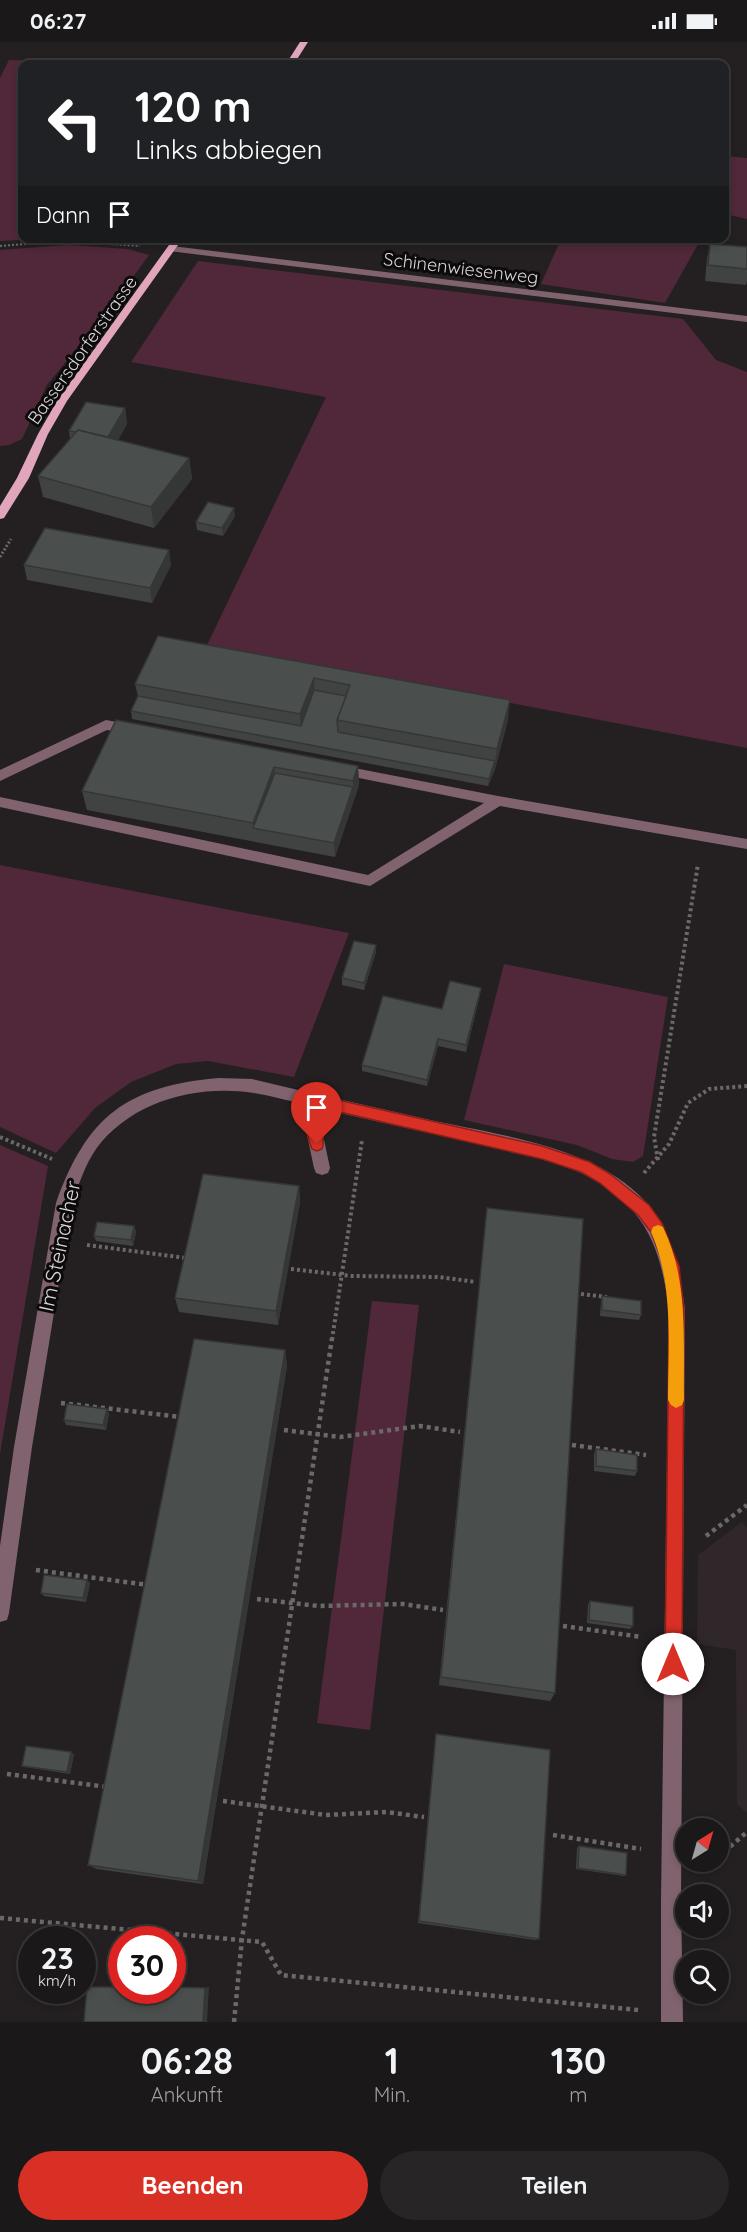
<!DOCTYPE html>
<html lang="de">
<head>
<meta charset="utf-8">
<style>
	body { margin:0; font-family:Quicksand,sans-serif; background:#282526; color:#f1f3f6; height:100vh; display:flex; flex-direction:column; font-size:22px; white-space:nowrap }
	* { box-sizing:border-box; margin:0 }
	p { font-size:20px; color:#a0a0a2 }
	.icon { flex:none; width:33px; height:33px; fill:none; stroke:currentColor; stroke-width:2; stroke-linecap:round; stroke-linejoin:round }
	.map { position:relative; height:1980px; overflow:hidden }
	.panel { display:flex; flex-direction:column; background:#1b1819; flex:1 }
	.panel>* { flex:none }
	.banner { position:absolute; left:18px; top:18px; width:711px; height:183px; border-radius:12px; box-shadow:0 3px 9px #0003,0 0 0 2px #393738; background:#202124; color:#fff; overflow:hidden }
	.needle { width:39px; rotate:37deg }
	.fabs { position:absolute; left:675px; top:1776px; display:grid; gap:12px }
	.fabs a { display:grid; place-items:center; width:54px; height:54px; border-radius:50%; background:#1b1819; box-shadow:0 3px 9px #0003,0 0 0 2px #393738; font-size:30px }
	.speed { position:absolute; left:18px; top:1884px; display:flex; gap:12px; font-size:30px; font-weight:700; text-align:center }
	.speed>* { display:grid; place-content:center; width:78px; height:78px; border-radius:50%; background:#1b1819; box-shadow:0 3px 9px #0003,0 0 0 2px #393738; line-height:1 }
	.speed small { font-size:15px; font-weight:400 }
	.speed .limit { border:9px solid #d22; background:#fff; color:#111 }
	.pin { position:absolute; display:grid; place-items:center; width:51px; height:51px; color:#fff; margin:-62px -26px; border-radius:50% 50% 50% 0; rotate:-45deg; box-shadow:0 0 6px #0007 }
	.pin .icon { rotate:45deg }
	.me { position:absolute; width:66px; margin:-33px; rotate:0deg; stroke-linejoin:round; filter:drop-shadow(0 0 4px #0008) }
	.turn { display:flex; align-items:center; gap:21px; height:126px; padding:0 18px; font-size:27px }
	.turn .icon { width:78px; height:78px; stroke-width:2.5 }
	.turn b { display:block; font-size:42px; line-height:51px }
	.then { display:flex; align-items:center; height:57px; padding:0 18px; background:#0003; gap:12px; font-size:22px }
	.eta { display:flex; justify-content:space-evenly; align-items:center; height:102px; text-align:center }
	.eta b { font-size:36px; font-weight:700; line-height:42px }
	.primary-button { display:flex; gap:12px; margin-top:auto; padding:12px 18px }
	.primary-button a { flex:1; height:69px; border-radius:36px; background:#d93025; color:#fff; font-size:24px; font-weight:700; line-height:69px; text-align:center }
	.primary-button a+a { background:#282526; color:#f1f3f6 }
	.status { display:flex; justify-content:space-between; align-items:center; height:42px; padding:0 30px; background:#1b1819; direction:ltr }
	.status svg { height:16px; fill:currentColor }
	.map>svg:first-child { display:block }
	.built { fill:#30272b }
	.green { fill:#502839 }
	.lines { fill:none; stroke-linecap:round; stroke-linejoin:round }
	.path-far3 { stroke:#6b6869; stroke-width:2; stroke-dasharray:2 2; stroke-linecap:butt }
	.path-far2 { stroke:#6b6869; stroke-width:3; stroke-dasharray:2 2; stroke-linecap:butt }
	.path-far1 { stroke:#6b6869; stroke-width:4; stroke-dasharray:3 3; stroke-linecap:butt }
	.path { stroke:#6b6869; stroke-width:4.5; stroke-dasharray:4 4; stroke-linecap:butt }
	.minor { fill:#80636e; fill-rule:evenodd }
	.major { fill:#e1a5bc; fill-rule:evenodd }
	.wall { fill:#404342 }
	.shaded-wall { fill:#343736 }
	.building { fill:#4a4e4d; stroke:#343736; stroke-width:1.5 }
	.route { fill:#d93025; stroke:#8d1f18; stroke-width:1.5 }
	.slow { fill:#f59e0b }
	.labels { text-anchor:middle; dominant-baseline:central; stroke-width:6; stroke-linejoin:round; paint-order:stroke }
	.far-street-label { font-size:18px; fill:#d9d7d8; stroke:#0c0a0b }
	.street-label { font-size:21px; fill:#d9d7d8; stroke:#0c0a0b }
</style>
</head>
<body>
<div class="status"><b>06:27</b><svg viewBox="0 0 49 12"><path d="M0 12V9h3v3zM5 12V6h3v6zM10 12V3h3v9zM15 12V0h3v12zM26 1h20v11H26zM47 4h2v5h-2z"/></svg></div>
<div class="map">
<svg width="747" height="1980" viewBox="0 0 747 1980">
	<rect width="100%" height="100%" fill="#242021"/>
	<polygon class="built" points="742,1480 747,1486 747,1771 737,1762 736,1608 697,1602 698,1513"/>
	<g class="green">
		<polygon points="9,18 112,20 111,22 22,22 22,196 41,197 0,199 0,36"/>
		<polygon points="725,114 747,116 747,177 725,172"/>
		<polygon points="561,197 561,196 701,197 665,261 541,242"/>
		<polygon points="68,203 128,207 149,213 114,261 47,343 22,397 9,403 0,404 0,208"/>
		<polygon points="198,219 683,277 716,318 747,330 747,706 207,603 326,355 131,320"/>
		<polygon points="0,823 349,891 294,1035 208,1019 176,1022 131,1040 95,1066 56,1111 0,1085"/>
		<polygon points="504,922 668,955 643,1114 633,1120 612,1117 577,1103 464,1078"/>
		<polygon points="0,1103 48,1124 0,1412"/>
		<polygon points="372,1259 419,1263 370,1688 317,1681"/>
	</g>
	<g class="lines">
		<polyline class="path-far3" points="0,204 60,199 140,204"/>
		<polyline class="path-far2" points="0,515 11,497"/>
		<g class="path-far1">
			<polyline points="0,1095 52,1117"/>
			<polyline points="658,1118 654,1095 698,822"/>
			<polyline points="644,1131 669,1102 688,1061 709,1047 747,1044"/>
			<polyline points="87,1203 186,1216"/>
			<polyline points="291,1227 352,1234 439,1235 476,1240"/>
			<polyline points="581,1252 607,1255"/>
			<polyline points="332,1298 362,1098"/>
		</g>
		<g class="path">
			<polyline points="61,1361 181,1375"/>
			<polyline points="284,1388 340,1395 420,1384 460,1390"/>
			<polyline points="572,1403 646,1413"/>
			<polyline points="706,1494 747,1463"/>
			<polyline points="36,1528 148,1543"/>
			<polyline points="257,1557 318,1564 403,1562 443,1568"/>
			<polyline points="563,1584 642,1595"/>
			<polyline points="7,1732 107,1745"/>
			<polyline points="223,1759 326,1773 386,1770 424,1775"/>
			<polyline points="553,1793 641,1807"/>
			<polyline points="718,1815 747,1790"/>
			<polyline points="705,1827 713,1820"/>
			<polyline points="0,1876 262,1900 281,1933 638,1968"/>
			<polyline points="234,1980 242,1897 332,1296"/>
		</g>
		<g class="minor">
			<polygon points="172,204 747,274 747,280 169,209 169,205"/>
			<polygon points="106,678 133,683 139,688 133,693 107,688 0,739 0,728"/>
			<polygon points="339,723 498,754 747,797 747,807 500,764 370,844 0,765 0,755 368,833 484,761 334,731 332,728"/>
			<path d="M219,1036L252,1037C310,1051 368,1064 426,1077C496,1093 594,1103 645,1159C672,1189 680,1229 685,1268L681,1857L683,1980H661V1857L669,1268C664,1233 658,1199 634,1170C592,1119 516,1111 456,1097C411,1087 367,1077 322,1067L320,1079L330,1126L328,1131L322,1133L316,1131L314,1126L304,1079L307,1063C290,1059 272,1054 254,1051C197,1042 131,1059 96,1107C85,1123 79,1142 72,1161L32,1405L9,1571L7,1578L0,1580V1504L14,1405L56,1161C87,1074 127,1044 219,1036Z"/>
		</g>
		<g class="major">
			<polygon points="300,0 308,0 294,22 286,22"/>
			<polygon points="174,196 183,196 67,359 48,392 29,436 4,476 0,477 0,464 17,436 38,392 57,359"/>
		</g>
	</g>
	<g class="wall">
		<polygon points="710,202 747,205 747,239 746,243 705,239 707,217"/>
		<polygon points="125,366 127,382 118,398 189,416 192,437 154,486 43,455 38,434 70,397 69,389"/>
		<polygon points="235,474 223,494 197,488 196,480"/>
		<polygon points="24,523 171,523 152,561 27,538"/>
		<polygon points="158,594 508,678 495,727 488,744 132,677 131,669 138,654 135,642"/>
		<polygon points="116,678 358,724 359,743 335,815 87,768 82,749"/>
		<polygon points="376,903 376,910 364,948 342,943 342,936"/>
		<polygon points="480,953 466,1010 438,1004 427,1044 362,1029 362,1023 442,967"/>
		<polygon points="299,1144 300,1160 278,1283 179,1270 175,1256"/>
		<polygon points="487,1166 555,1651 550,1659 439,1643 485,1184"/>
		<polygon points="134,1184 136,1190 133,1204 96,1199 94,1194"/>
		<polygon points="602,1254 641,1273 639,1278 600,1274 601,1259"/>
		<polygon points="285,1308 287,1324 203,1842 97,1827 88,1823"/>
		<polygon points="107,1367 109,1372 106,1388 66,1383 64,1378"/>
		<polygon points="596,1407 637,1429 635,1434 594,1429 594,1412"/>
		<polygon points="90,1541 86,1560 44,1554 41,1551"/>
		<polygon points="590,1559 633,1584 630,1587 587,1581 588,1563"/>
		<polygon points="436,1692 539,1897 535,1898 418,1881 435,1698"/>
		<polygon points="74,1712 70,1732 25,1725 22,1724"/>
		<polygon points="579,1804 626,1833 624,1834 576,1827 577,1806"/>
	</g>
	<g class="shaded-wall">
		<polygon points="125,366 127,382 111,411 108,395"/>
		<polygon points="189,416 192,437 154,486 151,465"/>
		<polygon points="234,466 235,474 223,494 222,486"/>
		<polygon points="169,508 171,523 152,561 150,546"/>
		<polygon points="314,636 315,656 301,692 300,672"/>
		<polygon points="510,658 508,678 495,727 488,744 489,737 495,719 497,707"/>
		<polygon points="358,724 359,743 335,815 334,801 353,745 353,739"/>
		<polygon points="274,725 276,745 253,786 253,781"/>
		<polygon points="376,903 376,910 364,948 364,941"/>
		<polygon points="481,946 480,953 466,1010 466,1003"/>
		<polygon points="438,997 438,1004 427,1044 427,1038"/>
		<polygon points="299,1144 300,1160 278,1283 276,1269"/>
		<polygon points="134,1184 136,1190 133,1204 131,1198"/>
		<polygon points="285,1308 287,1324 203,1842 198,1839"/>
		<polygon points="107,1367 109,1372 106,1388 103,1383"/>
		<polygon points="87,1538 90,1541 86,1560 83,1556"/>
		<polygon points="71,1710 74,1712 70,1732 67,1730"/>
		<polygon points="209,1945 207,1980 203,1980 205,1946"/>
	</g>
	<g class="building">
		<polygon points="710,202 747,205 747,227 708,223"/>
		<polygon points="86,360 125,366 108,395 78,388 76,390 69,389"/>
		<polygon points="78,388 189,416 151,465 38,434"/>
		<polygon points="208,460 234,466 222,486 196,480"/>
		<polygon points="45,486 169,508 150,546 24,523"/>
		<polygon points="158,594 510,658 497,707 337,678 350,643 314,636 300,672 135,642"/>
		<polygon points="314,648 346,654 337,678 338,690 495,719 489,737 131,669 138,654 301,684"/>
		<polygon points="116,678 358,724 353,739 274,725 253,781 82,749"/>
		<polygon points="275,731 353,745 334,801 253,786"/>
		<polygon points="354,899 376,903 364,941 342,936"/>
		<polygon points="450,939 481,946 466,1003 438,997 427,1038 362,1023 383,954 442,967"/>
		<polygon points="203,1132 299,1144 276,1269 175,1256"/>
		<polygon points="487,1166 583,1177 555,1651 441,1635"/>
		<polygon points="97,1180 134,1184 131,1198 94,1194"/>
		<polygon points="602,1254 641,1259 641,1273 602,1268"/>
		<polygon points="194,1297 285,1308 198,1839 88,1823"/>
		<polygon points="67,1362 107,1367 103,1383 64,1378"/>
		<polygon points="596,1407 637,1413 637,1429 596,1424"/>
		<polygon points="44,1533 87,1538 83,1556 41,1551"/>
		<polygon points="590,1559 633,1565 633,1584 589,1578"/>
		<polygon points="436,1692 550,1708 539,1897 419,1879"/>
		<polygon points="26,1704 71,1710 67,1730 22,1724"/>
		<polygon points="579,1804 627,1811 626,1833 578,1826"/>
		<polygon points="87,1945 122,1945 122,1948 172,1948 172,1945 205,1946 203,1980 84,1980"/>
	</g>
	<path class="route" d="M316,1053L542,1104L590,1120L610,1132L649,1163L662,1181L679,1224L684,1268L682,1622L680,1628L673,1631L667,1628L665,1622L669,1268L664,1224L651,1190L638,1173L600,1141L581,1130L542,1117L322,1066C319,1080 326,1098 322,1107L317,1109L312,1107C305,1091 304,1070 311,1054Z"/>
	<path class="slow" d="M658,1183L663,1185C689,1239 683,1299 684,1358L682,1363L676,1366L671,1363L668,1358C668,1302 674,1242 651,1190L653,1185Z"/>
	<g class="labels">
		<g class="far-street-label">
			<text transform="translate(461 226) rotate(7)">Schinenwiesenweg</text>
			<text transform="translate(82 308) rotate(-55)">Bassersdorferstrasse</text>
		</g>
		<g class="street-label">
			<text transform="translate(59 1204) rotate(-78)">Im Steinacher</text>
		</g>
	</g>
</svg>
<div class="fabs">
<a><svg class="needle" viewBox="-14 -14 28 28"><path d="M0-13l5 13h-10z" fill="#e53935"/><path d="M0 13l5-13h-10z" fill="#a0a0a2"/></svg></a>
<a><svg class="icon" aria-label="sound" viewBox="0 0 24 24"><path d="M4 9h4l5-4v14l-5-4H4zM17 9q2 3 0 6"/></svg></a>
<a><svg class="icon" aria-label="search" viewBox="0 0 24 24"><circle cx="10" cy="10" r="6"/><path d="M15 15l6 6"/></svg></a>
</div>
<div class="speed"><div>23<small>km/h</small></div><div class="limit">30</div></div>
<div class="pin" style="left:317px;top:1102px;background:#d93025"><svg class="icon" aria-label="arrive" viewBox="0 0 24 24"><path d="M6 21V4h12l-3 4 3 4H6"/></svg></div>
<svg class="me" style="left:673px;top:1622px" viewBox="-20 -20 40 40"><circle r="19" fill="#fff"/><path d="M0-13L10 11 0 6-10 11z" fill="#d93025"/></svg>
<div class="banner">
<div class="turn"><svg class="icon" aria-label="left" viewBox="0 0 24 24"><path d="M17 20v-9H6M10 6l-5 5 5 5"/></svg><div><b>120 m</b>Links abbiegen</div></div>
<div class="then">Dann<svg class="icon" aria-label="arrive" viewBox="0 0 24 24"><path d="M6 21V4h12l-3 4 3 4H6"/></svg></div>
</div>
</div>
<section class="panel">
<div class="eta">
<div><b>06:28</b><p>Ankunft</p></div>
<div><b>1</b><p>Min.</p></div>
<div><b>130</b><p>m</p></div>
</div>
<div class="primary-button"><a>Beenden</a><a>Teilen</a></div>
</section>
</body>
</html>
